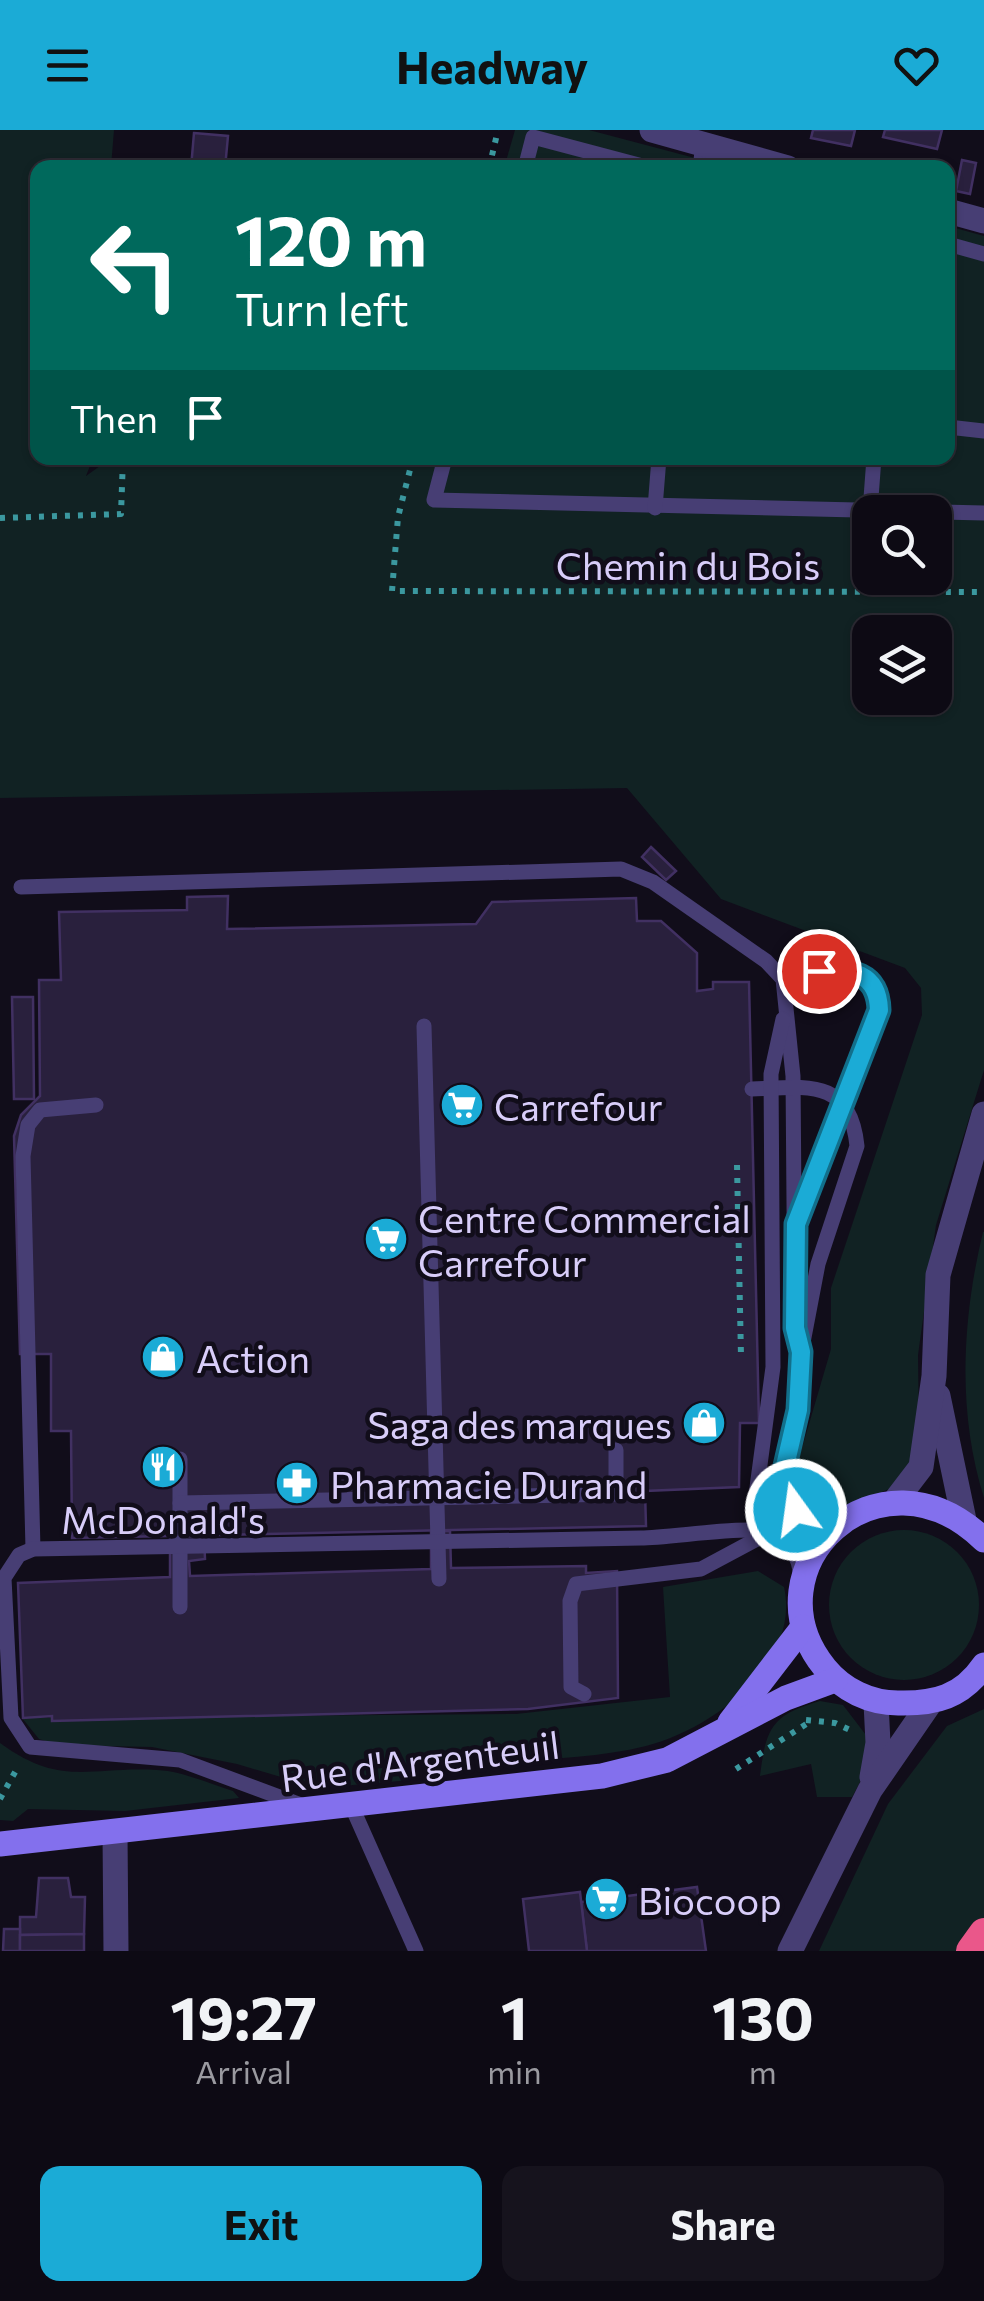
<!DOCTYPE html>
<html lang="en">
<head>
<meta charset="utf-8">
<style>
	body { margin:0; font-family:Commissioner,sans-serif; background:#16131d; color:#f1f3f6; height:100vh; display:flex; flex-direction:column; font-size:38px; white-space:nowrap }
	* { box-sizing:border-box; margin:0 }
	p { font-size:32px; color:#9a9aa0 }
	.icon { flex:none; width:55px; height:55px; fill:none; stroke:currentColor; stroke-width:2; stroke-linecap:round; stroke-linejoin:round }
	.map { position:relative; height:1821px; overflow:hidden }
	.details { display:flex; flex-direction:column; background:#0d0a14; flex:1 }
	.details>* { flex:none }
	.banner { position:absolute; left:30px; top:30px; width:925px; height:305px; border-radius:20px; box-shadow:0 2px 8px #0004,0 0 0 2px #2d2b34; background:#00695c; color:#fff; overflow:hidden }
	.tools { position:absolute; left:852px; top:365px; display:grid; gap:20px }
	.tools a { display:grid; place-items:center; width:100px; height:100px; border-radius:20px; background:#0d0a14; box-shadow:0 2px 8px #0004,0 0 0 2px #2d2b34; font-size:50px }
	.pin { position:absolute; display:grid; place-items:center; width:85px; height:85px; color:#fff; margin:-42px; border:5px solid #fff; border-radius:50%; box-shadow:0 2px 10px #0007 }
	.me { position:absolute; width:110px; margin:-55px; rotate:346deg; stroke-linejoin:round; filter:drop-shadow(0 0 8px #0008) }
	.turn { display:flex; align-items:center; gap:35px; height:210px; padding:0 40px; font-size:45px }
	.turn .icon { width:130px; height:130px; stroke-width:2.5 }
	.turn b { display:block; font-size:70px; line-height:85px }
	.then { display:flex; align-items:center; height:95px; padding:0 40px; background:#0003; gap:20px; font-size:38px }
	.eta { display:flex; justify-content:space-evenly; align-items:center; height:170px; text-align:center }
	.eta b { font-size:60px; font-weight:700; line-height:70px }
	.cta { display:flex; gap:20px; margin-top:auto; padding:20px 40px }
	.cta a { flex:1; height:115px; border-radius:20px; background:#1babd6; color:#111; font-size:40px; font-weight:700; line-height:115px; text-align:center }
	.cta a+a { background:#16131d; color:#f1f3f6 }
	header { display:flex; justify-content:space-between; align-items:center; height:130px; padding:0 40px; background:#1babd6; color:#111; font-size:45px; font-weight:700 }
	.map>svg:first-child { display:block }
	.green { fill:#112223; fill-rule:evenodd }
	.building { fill:#29203d; stroke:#413062; stroke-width:2.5 }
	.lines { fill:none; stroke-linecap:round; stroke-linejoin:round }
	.path { stroke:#3b989f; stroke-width:6; stroke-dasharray:5 8; stroke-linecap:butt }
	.lane { stroke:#473e74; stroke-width:15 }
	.street { stroke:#473e74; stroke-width:25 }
	.secondary { stroke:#8370ed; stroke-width:25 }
	.highway { stroke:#ea578a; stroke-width:30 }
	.route-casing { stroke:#126f8b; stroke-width:25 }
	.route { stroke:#1babd6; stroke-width:18 }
	.labels { text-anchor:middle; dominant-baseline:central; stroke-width:9; stroke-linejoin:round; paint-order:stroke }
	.street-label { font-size:38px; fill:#d8cdf9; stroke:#110d1a }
	.poi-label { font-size:38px; fill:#d8cdf9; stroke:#110d1a; text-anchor:start }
</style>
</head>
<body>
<header><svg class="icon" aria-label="menu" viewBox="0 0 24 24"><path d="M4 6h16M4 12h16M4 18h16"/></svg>Headway<svg class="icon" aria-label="heart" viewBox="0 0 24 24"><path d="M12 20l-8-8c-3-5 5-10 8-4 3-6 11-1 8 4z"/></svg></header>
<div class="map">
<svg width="984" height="1821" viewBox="0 0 984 1821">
	<rect width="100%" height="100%" fill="#110d1a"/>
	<g class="green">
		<path d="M0,0H114L111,37L38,38V328H93L86,346L111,328H948V96L984,106V940L936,1095L918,1225L919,1307L913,1336L899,1355L839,1379L821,1377L792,1352L831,1219V1158L922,885L921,858L905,838L721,769L627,658L0,668ZM870,382H935V448H870ZM870,502H935V568H870Z"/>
		<polygon points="515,0 589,0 729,37 504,38"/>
		<path d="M983,1102H984V1368C957,1282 962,1189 983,1102Z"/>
		<circle cx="904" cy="1475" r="75"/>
		<path d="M758,1441L784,1457C801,1533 713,1599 646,1616C603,1627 553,1628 508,1633L505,1616L408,1625L411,1650L318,1658L237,1634L152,1617L58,1615L39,1609L22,1588L516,1584L670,1567L663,1457Z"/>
		<path d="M820,1571L843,1575L869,1609L867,1639L852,1667H817L811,1634L760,1646C766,1597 772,1585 820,1571Z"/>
		<polygon points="984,1579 984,1821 819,1821 888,1674 947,1596"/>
		<path d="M0,1613C62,1658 89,1636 157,1640C182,1641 210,1654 233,1661L239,1668L125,1681L28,1679L13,1691L0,1690Z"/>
	</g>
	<g class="building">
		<polygon points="813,0 855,0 851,16 811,8"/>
		<polygon points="885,0 942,0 937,19 883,7"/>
		<polygon points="194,3 228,6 225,38 191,38"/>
		<polygon points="962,30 976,33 970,64 956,61"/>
		<polygon points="651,717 676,741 666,750 642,727"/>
		<polygon points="228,766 227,799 476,794 492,772 636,768 637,791 661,791 697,823 697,861 713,859 713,852 749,852 759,1293 740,1293 739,1357 645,1361 646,1396 72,1408 71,1301 51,1301 51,1224 20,1224 14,1006 21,985 40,966 39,850 61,850 59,782 187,780 187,767"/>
		<polygon points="12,867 33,867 34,969 14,969"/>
		<polygon points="431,1401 450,1401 451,1438 586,1436 586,1443 617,1441 618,1568 528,1579 52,1591 52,1586 23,1588 18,1453 170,1447 170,1406 204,1406 205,1429 189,1431 190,1446 431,1439"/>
		<polygon points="39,1748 68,1748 71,1767 85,1767 84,1804 20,1805 20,1787 36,1787"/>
		<polygon points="697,1757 706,1821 587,1821 581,1772"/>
		<polygon points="580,1762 587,1821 529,1821 523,1769"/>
		<polygon points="4,1799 20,1799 20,1821 3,1821"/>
		<polygon points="84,1804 84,1821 20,1821 20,1805"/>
	</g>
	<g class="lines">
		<g class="path">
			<polyline points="489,38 498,0"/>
			<polyline points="413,328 398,387 392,461 984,462"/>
			<polyline points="0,388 121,384 123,328"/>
			<polyline points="737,1035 741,1226"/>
			<polyline points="806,1590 835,1593 850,1600"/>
			<polyline points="736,1639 808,1593"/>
			<polyline points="0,1669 19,1635"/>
		</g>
		<g class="lane">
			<polyline points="525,38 533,7 650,38"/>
			<polyline points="700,38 703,14"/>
			<polyline points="948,114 984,124"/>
			<polyline points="948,297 984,301"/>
			<polyline points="445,328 434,370 984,383"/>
			<polyline points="655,378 659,328"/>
			<polyline points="870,381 874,328"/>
			<polyline points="21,757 621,739 653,752 766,831 783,849 793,946 795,1198 801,1223"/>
			<path d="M783,849C820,841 877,822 879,879L800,1085"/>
			<polyline points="424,896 439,1449"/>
			<path d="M752,959C806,957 850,947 857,1016L818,1134L801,1223L798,1279L782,1349L785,1371L828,1404"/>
			<polyline points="180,1329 180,1477"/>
			<polyline points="180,1373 616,1364 616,1320"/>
			<polyline points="33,1419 23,1026 28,995 40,980 96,975"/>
			<polyline points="584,1564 571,1557 570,1471 576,1454 701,1439 770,1402 754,1380 773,1237 771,944 783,889"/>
			<path d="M301,1675L180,1630L30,1617L11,1588L4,1448L19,1425L33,1419C236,1414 439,1410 641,1408C669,1408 751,1395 769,1402C790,1410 800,1428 801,1449"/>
			<polyline points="352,1677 416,1821"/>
		</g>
		<g class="street">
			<polyline points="652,0 788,38"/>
			<polyline points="948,81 984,91"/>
			<polyline points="938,1266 964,1390"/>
			<polyline points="895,1371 921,1337 934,1246 938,1145 984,984"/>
			<polyline points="872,1647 878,1613 876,1573"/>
			<polyline points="115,1703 116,1821"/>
			<polyline points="790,1821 870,1660 930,1573"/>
		</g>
		<g class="secondary">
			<path d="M984,1410C879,1308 744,1438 825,1538C843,1560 870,1573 898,1573C935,1574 962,1567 984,1535"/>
			<polyline points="730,1592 803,1497"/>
			<polyline points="0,1714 602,1646 667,1630 786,1568 835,1550"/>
		</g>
		<polyline class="highway" points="971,1821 984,1803"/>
	</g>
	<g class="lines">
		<g class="route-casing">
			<path id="route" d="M796,1380L785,1371L782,1349L798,1280L801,1222L795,1198L796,1094L879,880C878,842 851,839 819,841"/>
		</g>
		<use href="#route" class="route"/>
	</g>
	<defs>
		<g id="supermarket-disc" transform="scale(2.25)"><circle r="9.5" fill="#1babd6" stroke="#110d1a"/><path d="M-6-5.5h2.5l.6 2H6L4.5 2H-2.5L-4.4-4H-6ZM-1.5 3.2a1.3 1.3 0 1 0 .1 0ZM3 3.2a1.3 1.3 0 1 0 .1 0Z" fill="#fff"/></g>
		<g id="shop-disc" transform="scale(2.25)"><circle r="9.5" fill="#1babd6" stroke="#110d1a"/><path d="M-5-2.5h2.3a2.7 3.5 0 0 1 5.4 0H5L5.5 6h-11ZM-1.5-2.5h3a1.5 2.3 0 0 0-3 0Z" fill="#fff"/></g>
		<g id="restaurant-disc" transform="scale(2.25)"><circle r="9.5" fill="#1babd6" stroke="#110d1a"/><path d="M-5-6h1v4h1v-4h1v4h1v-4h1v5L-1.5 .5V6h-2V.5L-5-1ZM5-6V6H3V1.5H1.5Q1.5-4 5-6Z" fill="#fff"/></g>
		<g id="pharmacy-disc" transform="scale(2.25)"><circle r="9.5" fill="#1babd6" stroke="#110d1a"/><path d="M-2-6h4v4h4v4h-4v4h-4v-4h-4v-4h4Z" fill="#fff"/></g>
	</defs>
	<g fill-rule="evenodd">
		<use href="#supermarket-disc" x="462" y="975"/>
		<use href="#supermarket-disc" x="386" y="1109"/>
		<use href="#shop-disc" x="163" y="1227"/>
		<use href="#shop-disc" x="704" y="1293"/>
		<use href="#restaurant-disc" x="163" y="1337"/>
		<use href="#pharmacy-disc" x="297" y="1353"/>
		<use href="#supermarket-disc" x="606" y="1769"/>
	</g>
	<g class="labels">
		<g class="street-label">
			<text x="688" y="434">Chemin du Bois</text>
			<text transform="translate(420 1630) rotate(-7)">Rue d'Argenteuil</text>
		</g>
		<g class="poi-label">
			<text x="494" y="975">Carrefour</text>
			<text x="418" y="1087">Centre Commercial<tspan x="418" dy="44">Carrefour</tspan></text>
			<text x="196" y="1227">Action</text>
			<text x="672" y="1293" text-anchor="end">Saga des marques</text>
			<text x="330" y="1353">Pharmacie Durand</text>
			<text x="163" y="1388" text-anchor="middle">McDonald's</text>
			<text x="638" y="1769">Biocoop</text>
		</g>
	</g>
</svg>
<div class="tools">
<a><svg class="icon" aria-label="search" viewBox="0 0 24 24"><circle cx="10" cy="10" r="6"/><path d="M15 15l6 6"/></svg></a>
<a><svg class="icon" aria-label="layers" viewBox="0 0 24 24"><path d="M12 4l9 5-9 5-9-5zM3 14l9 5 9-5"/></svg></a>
</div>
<div class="pin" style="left:819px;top:841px;background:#d93025"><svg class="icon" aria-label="arrive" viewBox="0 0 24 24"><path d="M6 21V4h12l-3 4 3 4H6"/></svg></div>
<svg class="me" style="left:796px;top:1380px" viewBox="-20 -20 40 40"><circle r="17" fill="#1babd6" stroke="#fff" stroke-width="3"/><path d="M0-11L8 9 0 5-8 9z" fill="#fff"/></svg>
<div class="banner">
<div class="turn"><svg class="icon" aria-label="left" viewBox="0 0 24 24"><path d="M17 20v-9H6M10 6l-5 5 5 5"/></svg><div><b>120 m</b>Turn left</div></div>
<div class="then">Then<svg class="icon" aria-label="arrive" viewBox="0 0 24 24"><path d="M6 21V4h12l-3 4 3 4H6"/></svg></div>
</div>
</div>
<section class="details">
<div class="eta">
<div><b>19:27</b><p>Arrival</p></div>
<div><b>1</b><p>min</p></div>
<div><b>130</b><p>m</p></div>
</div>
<div class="cta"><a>Exit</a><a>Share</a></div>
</section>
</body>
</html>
